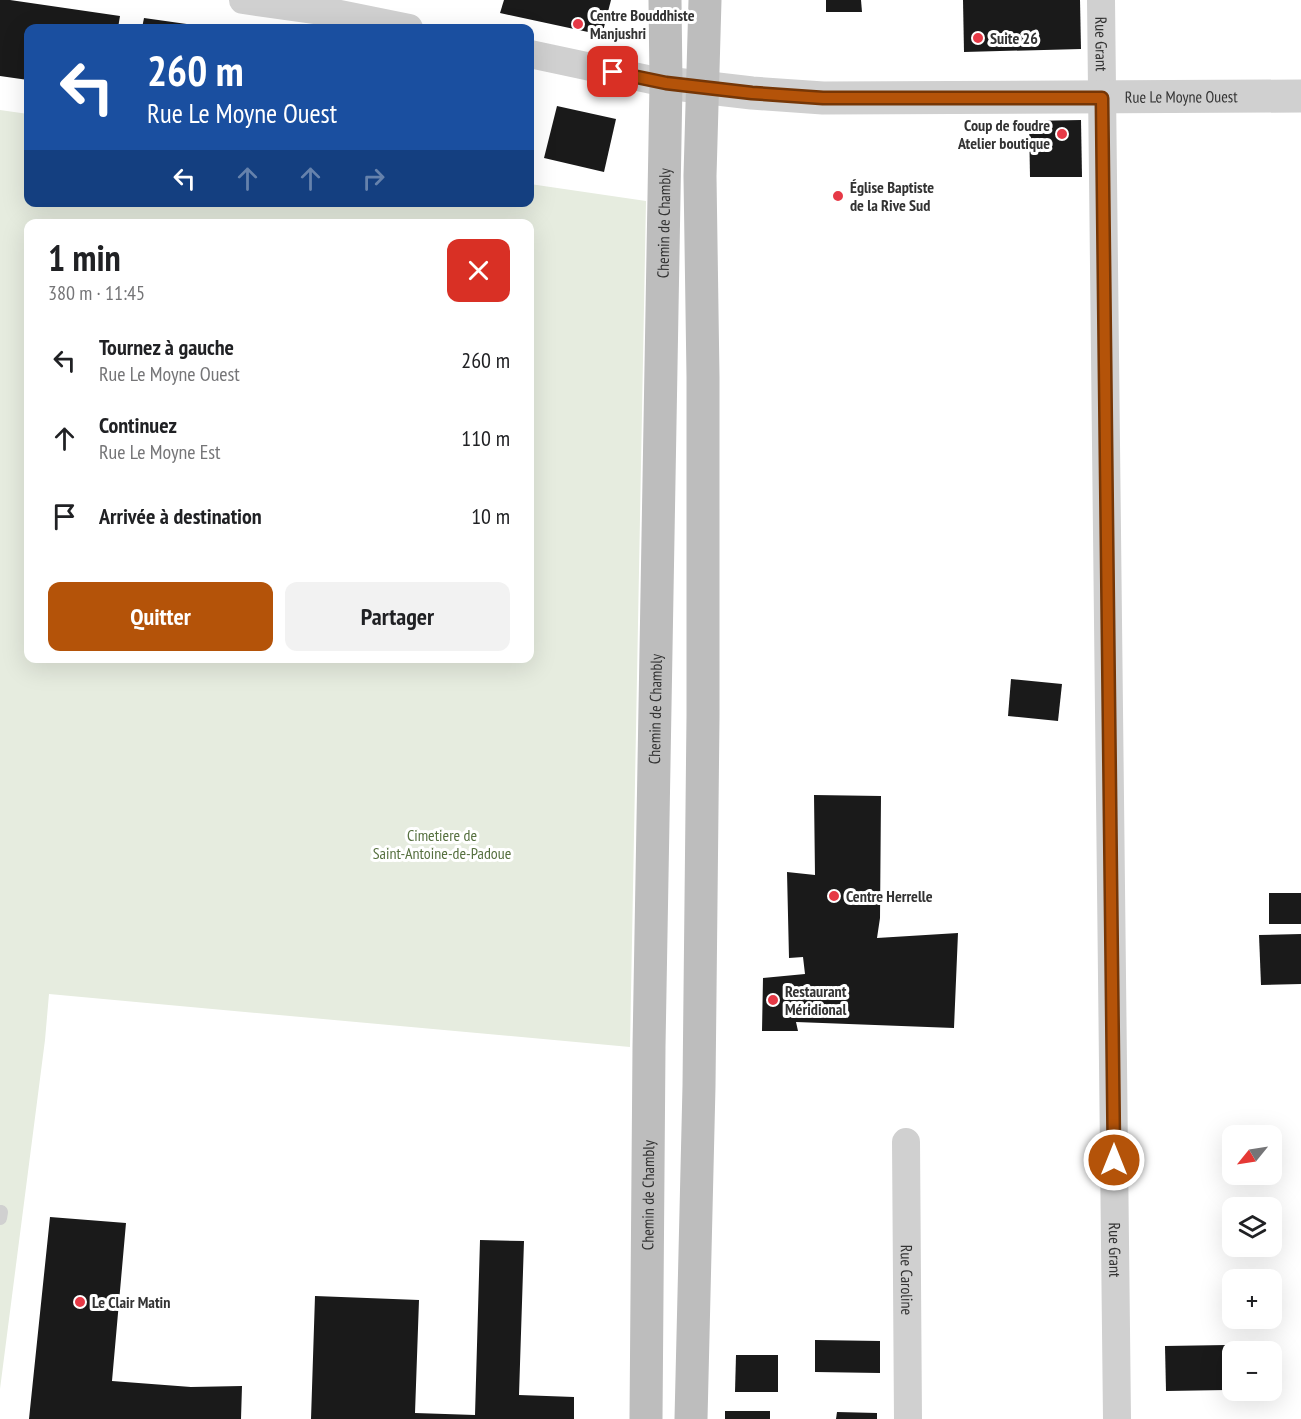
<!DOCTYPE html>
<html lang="fr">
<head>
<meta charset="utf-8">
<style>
	body { margin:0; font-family:"PT Sans Narrow",sans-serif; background:#f2f2f2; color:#202124; height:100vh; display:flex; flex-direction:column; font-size:22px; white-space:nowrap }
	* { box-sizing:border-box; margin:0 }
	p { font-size:20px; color:#757577 }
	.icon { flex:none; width:33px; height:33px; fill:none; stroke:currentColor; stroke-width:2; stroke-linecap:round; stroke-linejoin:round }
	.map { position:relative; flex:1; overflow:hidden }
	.sheet { position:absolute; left:24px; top:219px; width:510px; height:444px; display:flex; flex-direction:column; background:#fff; border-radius:12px; box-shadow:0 6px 24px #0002 }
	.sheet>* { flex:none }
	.hud { position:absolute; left:24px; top:24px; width:510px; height:183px; border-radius:12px; box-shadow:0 6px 24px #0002; background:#1a4fa0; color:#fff; overflow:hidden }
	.needle { width:39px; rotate:240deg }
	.fabs { position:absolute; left:1222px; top:1125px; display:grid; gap:12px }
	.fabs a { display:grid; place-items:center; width:60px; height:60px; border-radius:12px; background:#fff; box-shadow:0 6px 24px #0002; font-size:30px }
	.pin { position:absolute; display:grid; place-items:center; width:51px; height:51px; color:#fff; margin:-26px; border-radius:12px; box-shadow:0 3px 9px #0006 }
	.me { position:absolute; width:66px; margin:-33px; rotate:0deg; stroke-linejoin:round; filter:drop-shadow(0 0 4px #0008) }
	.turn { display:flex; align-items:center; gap:21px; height:126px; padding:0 24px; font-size:27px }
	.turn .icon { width:78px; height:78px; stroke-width:2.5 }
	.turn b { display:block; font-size:42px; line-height:51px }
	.lanes { display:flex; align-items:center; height:57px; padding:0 24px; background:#0003; justify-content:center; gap:30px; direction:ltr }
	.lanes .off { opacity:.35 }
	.round { display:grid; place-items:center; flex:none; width:63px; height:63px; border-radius:12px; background:#f2f2f2 }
	.head { display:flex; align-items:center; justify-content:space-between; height:102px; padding:0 24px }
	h1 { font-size:36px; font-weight:700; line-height:45px }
	.cta { display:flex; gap:12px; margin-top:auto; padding:12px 24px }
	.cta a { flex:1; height:69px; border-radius:12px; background:#b45309; color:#fff; font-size:24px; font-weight:700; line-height:69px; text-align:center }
	.cta a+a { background:#f2f2f2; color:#202124 }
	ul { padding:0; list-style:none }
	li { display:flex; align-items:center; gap:18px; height:78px; padding:0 24px }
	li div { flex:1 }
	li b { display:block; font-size:22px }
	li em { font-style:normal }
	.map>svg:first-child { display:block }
	.green { fill:#e6ecdf; fill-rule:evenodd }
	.building { fill:#1a1a1a }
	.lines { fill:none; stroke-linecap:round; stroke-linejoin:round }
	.service { stroke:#d0d0d0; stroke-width:14 }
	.minor { stroke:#d0d0d0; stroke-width:28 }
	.tertiary { stroke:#d0d0d0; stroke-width:33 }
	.secondary { stroke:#bdbdbd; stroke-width:33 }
	.route-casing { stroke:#753606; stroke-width:15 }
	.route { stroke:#b45309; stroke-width:10 }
	.poi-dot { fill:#e63946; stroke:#fff; stroke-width:2 }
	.labels { text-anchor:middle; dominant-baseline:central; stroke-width:6; stroke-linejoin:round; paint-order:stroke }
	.poi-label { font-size:16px; font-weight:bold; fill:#333; stroke:#fff; text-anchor:start }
	.street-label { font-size:16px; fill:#333; stroke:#fff }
	.park-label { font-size:16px; fill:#56703f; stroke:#fff }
</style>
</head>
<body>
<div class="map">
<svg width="1301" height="1419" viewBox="0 0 1301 1419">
	<rect width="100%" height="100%" fill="#fff"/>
	<path class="green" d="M0,110L28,114V202H530V184L646,201L630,1047L49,994L45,1040L0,1389ZM28,224H530V658H28Z"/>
	<g class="building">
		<polygon points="0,0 10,0 120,16 118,28 28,28 28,80 0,76"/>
		<polygon points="504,0 611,0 602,35 500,13"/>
		<polygon points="826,0 861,0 862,12 826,12"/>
		<polygon points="963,0 1080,0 1081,49 964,52"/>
		<polygon points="144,18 208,27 208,28 142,28"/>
		<polygon points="557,106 616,119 604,172 544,158"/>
		<polygon points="1081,120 1082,177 1030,177 1029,121"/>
		<polygon points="1011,679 1062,684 1058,721 1008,716"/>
		<polygon points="814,795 881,796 880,918 877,938 958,933 954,1028 796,1022 798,1031 762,1031 763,978 805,974 803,957 789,958 787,872 815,875"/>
		<rect x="1269" y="893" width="32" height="31"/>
		<polygon points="1301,934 1301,984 1261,985 1259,935"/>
		<polygon points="50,1217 126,1223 112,1381 191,1387 242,1386 241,1419 29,1419"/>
		<polygon points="480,1240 524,1241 519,1395 574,1397 574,1419 311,1419 315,1296 419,1300 415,1413 475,1415"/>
		<polygon points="815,1340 880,1341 880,1373 815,1372"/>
		<polygon points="1227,1345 1227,1390 1166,1391 1165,1346"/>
		<polygon points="736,1355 778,1355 778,1392 735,1392"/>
		<rect x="725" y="1411" width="45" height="8"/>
		<polygon points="837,1412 877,1413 877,1419 836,1419"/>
	</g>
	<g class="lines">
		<polyline class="service" points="0,1218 1,1212"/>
		<g class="minor">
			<polyline points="243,0 335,13 409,28"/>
			<path id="s1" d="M1101,0L1117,1419"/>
			<polyline points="530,54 666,83"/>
			<path id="s2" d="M906,1142L908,1419"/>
		</g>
		<path class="tertiary" id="s3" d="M666,83L752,93L823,98L1301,96"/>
		<g class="secondary">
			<path id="s4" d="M646,1419L649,1047L666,83L665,0"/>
			<polyline points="691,1419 699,1086 703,716 703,377 700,176 705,0"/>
		</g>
	</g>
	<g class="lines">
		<g class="route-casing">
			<polyline id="route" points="613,72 666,83 752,93 823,98 1102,98 1114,1160"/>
		</g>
		<use href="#route" class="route"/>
	</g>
	<g class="poi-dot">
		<circle cx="578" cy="24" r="6"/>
		<circle cx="978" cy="38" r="6"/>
		<circle cx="1062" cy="134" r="6"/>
		<circle cx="838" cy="196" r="6"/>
		<circle cx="834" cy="896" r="6"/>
		<circle cx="773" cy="1000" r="6"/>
		<circle cx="80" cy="1302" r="6"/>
	</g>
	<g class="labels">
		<g class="poi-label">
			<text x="590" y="15">Centre Bouddhiste<tspan x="590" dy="18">Manjushri</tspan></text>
			<text x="990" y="38">Suite 26</text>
			<text x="1050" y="125" text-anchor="end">Coup de foudre<tspan x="1050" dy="18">Atelier boutique</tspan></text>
			<text x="850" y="187">Église Baptiste<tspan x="850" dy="18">de la Rive Sud</tspan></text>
			<text x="846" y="896">Centre Herrelle</text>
			<text x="785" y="991">Restaurant<tspan x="785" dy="18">Méridional</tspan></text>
			<text x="92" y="1302">Le Clair Matin</text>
		</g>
		<g class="street-label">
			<text stroke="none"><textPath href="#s1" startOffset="44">Rue Grant</textPath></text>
			<text stroke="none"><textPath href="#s3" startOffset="516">Rue Le Moyne Ouest</textPath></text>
			<text stroke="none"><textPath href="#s4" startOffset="1196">Chemin de Chambly</textPath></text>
			<text stroke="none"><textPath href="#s4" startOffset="710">Chemin de Chambly</textPath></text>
			<text stroke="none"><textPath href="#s4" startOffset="224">Chemin de Chambly</textPath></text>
			<text stroke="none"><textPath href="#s1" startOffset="1250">Rue Grant</textPath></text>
			<text stroke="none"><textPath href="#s2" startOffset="138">Rue Caroline</textPath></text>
		</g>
		<g class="park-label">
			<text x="442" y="835">Cimetiere de<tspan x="442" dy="18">Saint-Antoine-de-Padoue</tspan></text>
		</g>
	</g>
</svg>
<div class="fabs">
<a><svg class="needle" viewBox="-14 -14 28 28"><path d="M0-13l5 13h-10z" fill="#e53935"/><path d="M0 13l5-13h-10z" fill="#757577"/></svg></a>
<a><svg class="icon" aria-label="layers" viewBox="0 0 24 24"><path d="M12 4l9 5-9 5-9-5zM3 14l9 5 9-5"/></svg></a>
<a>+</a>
<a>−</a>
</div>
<div class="pin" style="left:613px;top:72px;background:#d93025"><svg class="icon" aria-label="arrive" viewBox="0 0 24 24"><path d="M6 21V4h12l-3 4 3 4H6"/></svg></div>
<svg class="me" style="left:1114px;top:1160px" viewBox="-20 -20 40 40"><circle r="17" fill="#b45309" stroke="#fff" stroke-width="3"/><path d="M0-11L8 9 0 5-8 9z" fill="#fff"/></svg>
<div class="hud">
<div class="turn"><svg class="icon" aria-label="left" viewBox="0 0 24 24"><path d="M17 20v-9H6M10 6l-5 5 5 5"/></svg><div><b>260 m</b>Rue Le Moyne Ouest</div></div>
<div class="lanes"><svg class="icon" aria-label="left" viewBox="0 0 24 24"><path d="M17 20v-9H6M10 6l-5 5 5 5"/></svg><svg class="icon off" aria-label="ahead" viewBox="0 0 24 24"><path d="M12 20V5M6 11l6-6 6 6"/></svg><svg class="icon off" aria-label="ahead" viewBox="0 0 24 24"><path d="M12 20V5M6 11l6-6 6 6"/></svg><svg class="icon off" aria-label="right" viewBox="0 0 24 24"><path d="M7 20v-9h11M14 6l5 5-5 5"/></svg></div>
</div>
<section class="sheet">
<div class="head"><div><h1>1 min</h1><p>380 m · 11:45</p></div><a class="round" style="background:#d93025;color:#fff"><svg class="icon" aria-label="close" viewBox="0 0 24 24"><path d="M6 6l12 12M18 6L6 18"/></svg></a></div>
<ul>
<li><svg class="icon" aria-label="left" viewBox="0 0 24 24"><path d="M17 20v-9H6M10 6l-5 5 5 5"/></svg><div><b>Tournez à gauche</b><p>Rue Le Moyne Ouest</p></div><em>260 m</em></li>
<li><svg class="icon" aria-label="ahead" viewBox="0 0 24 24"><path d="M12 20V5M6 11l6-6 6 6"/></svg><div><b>Continuez</b><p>Rue Le Moyne Est</p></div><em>110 m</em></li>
<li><svg class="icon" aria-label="arrive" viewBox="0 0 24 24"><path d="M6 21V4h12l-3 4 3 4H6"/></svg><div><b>Arrivée à destination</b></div><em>10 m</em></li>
</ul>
<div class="cta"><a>Quitter</a><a>Partager</a></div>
</section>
</div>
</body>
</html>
